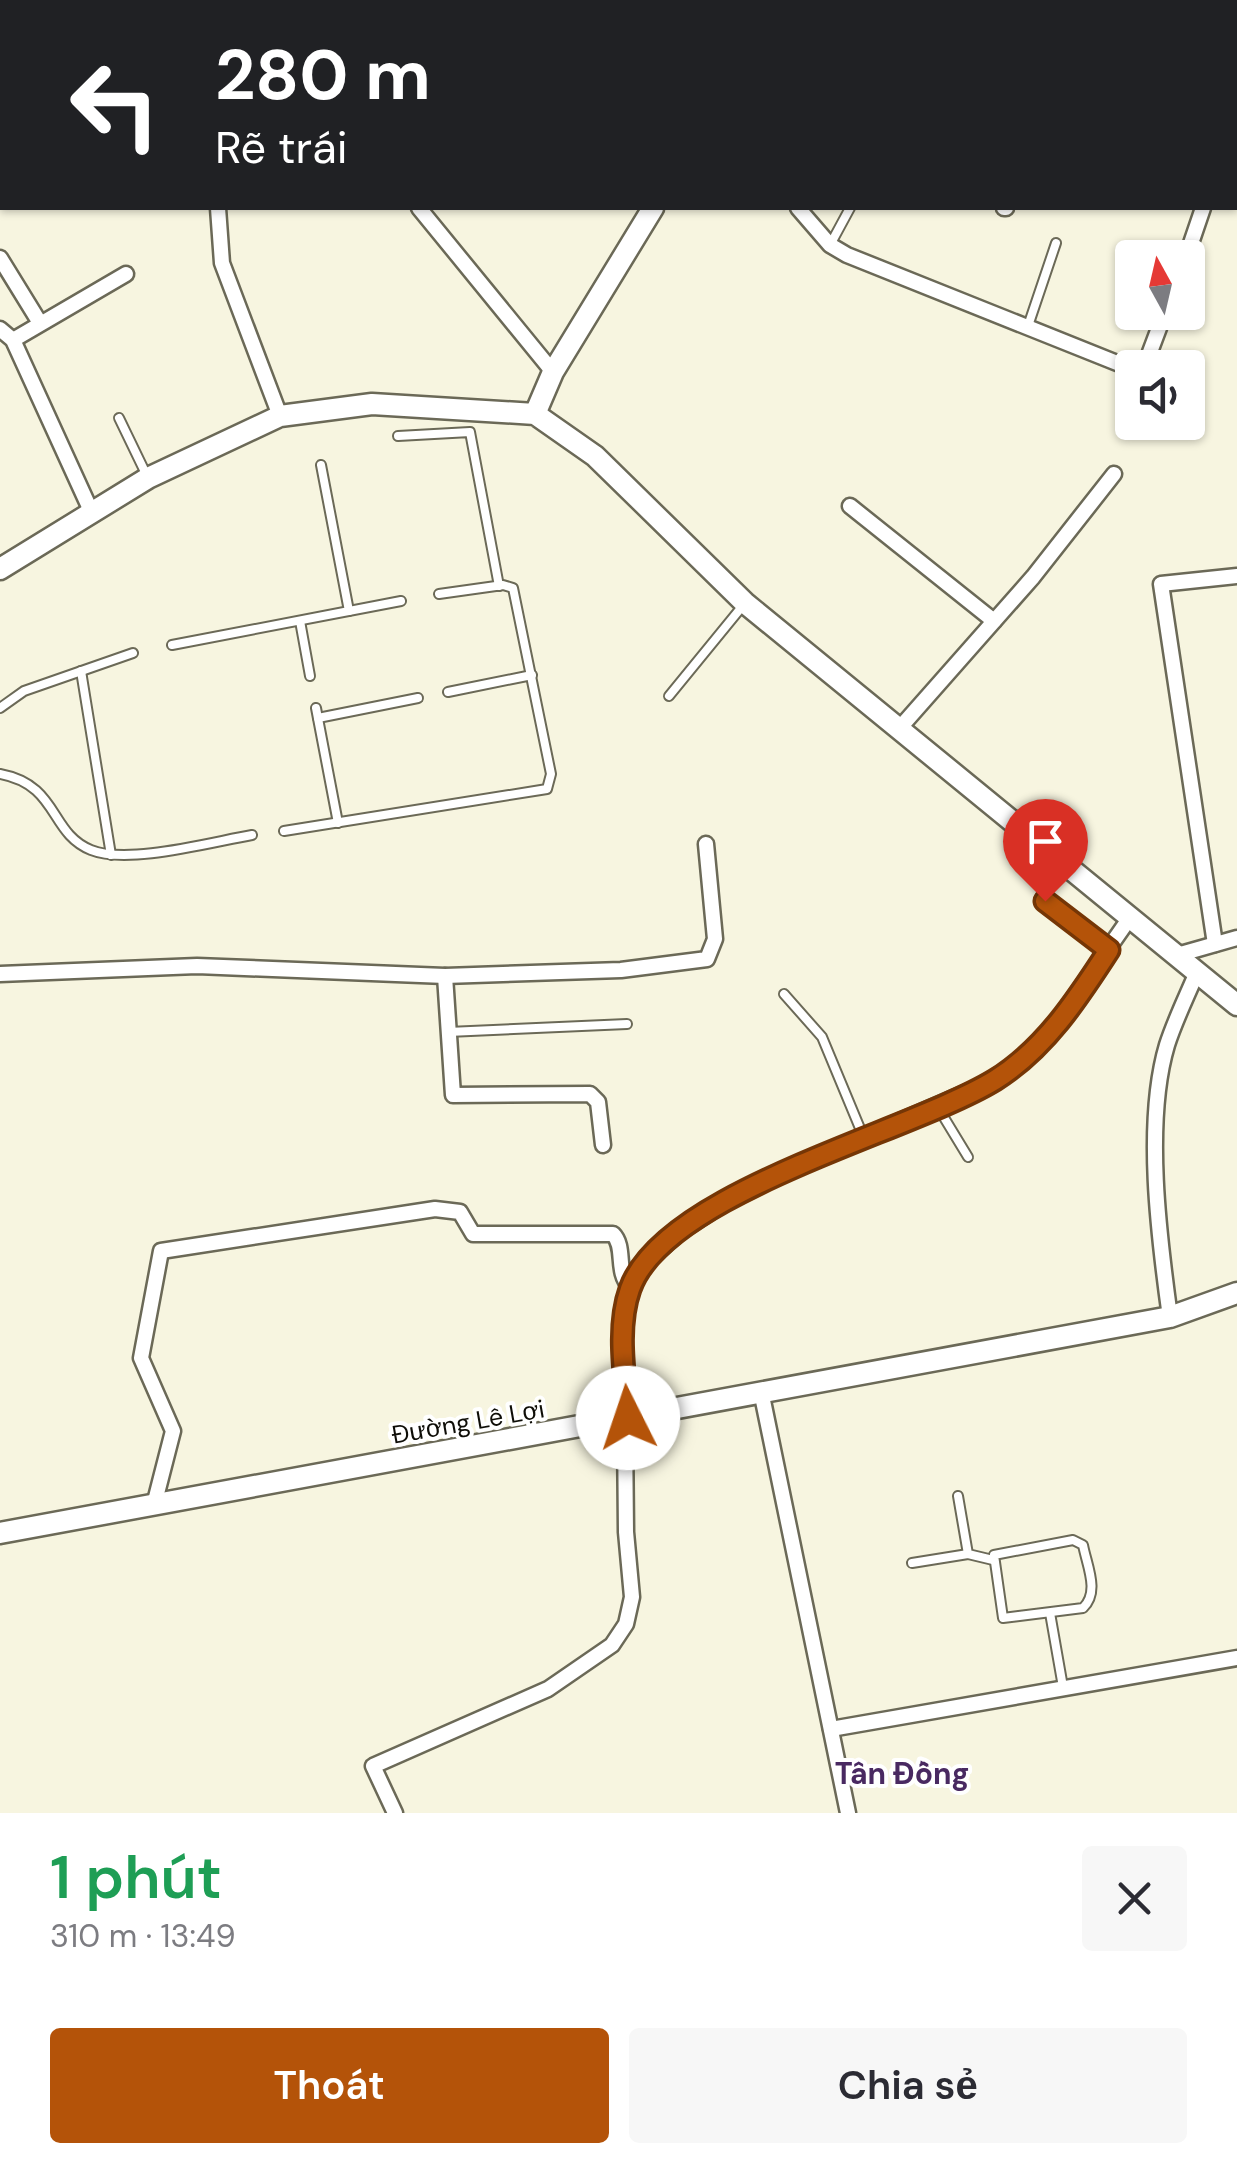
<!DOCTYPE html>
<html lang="vi">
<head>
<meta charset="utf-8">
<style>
	body { margin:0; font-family:"DM Sans",sans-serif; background:#f7f7f7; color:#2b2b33; height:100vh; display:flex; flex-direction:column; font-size:38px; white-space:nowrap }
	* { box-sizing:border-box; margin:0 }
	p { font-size:32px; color:#7c7c81 }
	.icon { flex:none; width:55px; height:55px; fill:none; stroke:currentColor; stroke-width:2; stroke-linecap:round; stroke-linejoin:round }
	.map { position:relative; height:1813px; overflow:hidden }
	.details { display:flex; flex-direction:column; background:#fff; flex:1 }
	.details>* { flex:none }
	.banner { position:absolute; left:0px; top:0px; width:1238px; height:210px; box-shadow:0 2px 8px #0004; background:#202124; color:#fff; overflow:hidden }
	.needle { width:65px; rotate:352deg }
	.tools { position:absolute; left:1115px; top:240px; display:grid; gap:20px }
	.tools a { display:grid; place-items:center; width:90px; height:90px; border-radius:10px; background:#fff; box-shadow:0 2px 8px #0004; font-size:50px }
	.pin { position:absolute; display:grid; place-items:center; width:85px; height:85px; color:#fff; margin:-102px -42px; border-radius:50% 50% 50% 0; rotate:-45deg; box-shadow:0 0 10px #0007 }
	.pin .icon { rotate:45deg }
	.me { position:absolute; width:110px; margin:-55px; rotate:356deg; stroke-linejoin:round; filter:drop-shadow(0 0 8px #0008) }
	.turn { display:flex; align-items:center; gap:35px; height:210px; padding:0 50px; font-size:45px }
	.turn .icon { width:130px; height:130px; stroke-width:2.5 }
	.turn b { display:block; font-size:70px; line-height:85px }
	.round { display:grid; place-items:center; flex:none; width:105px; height:105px; border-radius:10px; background:#f7f7f7 }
	.headline { display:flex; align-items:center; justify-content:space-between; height:170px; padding:0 50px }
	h1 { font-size:60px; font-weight:600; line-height:75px; color:#1e9e55 }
	.primary-button { display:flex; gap:20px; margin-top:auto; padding:20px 50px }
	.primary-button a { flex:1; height:115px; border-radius:10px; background:#b45309; color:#fff; font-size:40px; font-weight:600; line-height:115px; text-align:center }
	.primary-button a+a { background:#f7f7f7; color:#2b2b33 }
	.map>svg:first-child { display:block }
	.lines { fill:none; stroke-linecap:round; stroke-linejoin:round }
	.lane-casing { stroke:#6b6957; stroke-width:12 }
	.street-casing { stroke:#6b6957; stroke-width:19 }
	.secondary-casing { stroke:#6b6957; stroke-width:25 }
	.lane { stroke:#fff; stroke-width:8 }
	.street { stroke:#fff; stroke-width:14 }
	.secondary { stroke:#fff; stroke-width:20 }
	.route-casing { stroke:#753606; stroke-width:25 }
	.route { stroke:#b45309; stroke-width:18 }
	.labels { text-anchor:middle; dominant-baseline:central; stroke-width:8; stroke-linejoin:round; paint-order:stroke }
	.street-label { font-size:25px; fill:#0e0d07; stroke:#fff }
	.quarter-label { font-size:30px; font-weight:bold; fill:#492961; stroke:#fff }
</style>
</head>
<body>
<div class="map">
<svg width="1237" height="1813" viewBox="0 0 1237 1813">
	<rect width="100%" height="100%" fill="#f7f5e0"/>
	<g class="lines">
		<g class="lane-casing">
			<g id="lane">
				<polyline points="830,245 850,208"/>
				<polyline points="1028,326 1056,243"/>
				<polyline points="119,418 147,476"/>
				<polyline points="398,436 470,432 499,586"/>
				<polyline points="321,465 349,611"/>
				<polyline points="300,621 310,676"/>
				<polyline points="172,645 401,601"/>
				<polyline points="81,671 111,855"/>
				<polyline points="448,692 532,675"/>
				<polyline points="669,696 745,603"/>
				<polyline points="0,708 24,691 133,653"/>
				<polyline points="316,708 338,823"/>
				<polyline points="318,718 418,698"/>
				<path d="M0,774C59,785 49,833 91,850C128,865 211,842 252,835"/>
				<polyline points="284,831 547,789 551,774 513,588 503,585 439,594"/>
				<polyline points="1045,901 1109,949"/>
				<polyline points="784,994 822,1037 864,1138"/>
				<polyline points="448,1032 627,1024"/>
				<polyline points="937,1106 968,1157"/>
				<polyline points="958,1496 968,1554 993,1560"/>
				<path d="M1073,1540L1083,1545C1087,1566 1100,1592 1083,1608L1003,1618L994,1555Z"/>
				<polyline points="912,1563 968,1554"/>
				<polyline points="1050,1613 1063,1687"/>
			</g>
		</g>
		<g class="street-casing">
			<g id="street">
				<polyline points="335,0 337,2"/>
				<polyline points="565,0 570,2"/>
				<polyline points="152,2 154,0"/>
				<polyline points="218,208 222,263 280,416"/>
				<polyline points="419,208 553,372"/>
				<polyline points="798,208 830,245 847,255 1132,369"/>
				<polyline points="1004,208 1006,208"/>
				<polyline points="0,258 40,323"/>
				<polyline points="1186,258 1203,208"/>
				<polyline points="0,329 13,340 91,511"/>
				<polyline points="13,340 126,274"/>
				<polyline points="1144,368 1165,312"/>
				<polyline points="850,506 994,621"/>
				<polyline points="898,730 1033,577 1114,474"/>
				<polyline points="1215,944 1161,584 1237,576"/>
				<polyline points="1177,955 1237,938"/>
				<polyline points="0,974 197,966 445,976 621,970 707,959 715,939 706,844"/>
				<polyline points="445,976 453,1095 590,1094 598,1102 603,1145"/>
				<path d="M1170,1317C1159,1238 1144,1122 1167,1045C1175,1020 1187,996 1197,972"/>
				<polyline points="761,1391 848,1813"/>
				<path d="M154,1505L173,1431L141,1358L161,1251L435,1209L460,1212L473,1234H613C626,1247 615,1272 630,1287"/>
				<polyline points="831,1729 1237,1658"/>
				<polyline points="395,1813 373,1766 548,1689 612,1645 626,1624 632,1597 626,1532 624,1323 630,1287 645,1264 680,1232 754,1184 995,1080 1043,1042 1129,919"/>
			</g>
		</g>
		<g class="secondary-casing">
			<g id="secondary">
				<polyline points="781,2 782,0"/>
				<polyline points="535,414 553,372 653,208"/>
				<polyline points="0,569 148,478 280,416 372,404 535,414 595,456 745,603 1237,1005"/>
				<polyline points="0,1533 1170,1317 1237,1293"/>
			</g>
		</g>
		<use href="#lane" class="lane"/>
		<use href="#street" class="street"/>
		<use href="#secondary" class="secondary"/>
	</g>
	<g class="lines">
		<g class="route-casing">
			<path id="route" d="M628,1418C625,1377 616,1328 630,1289C664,1192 910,1132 995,1080C1045,1049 1078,998 1109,950L1045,901"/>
		</g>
		<use href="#route" class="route"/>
	</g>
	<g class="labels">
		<g class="street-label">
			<text transform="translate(468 1422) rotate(-10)">Đường Lê Lợi</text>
		</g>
		<g class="quarter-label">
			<text x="902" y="1773">Tân Đồng</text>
		</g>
	</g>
</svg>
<div class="tools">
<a><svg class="needle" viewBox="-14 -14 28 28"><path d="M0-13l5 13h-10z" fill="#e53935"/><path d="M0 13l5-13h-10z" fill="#7c7c81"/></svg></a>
<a><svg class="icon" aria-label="sound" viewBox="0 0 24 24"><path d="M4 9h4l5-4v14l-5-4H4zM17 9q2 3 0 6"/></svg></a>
</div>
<div class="pin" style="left:1045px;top:901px;background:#d93025"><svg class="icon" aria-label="arrive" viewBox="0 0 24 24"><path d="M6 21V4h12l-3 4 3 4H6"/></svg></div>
<svg class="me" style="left:628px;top:1418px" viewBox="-20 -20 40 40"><circle r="19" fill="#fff"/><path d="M0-13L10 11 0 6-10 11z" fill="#b45309"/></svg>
<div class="banner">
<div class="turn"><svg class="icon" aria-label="left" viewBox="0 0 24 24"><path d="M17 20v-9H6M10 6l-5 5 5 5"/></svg><div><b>280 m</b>Rẽ trái</div></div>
</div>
</div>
<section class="details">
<div class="headline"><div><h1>1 phút</h1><p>310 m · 13:49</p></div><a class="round"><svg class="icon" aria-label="close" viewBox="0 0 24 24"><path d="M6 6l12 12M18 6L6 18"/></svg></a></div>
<div class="primary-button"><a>Thoát</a><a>Chia sẻ</a></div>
</section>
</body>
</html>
